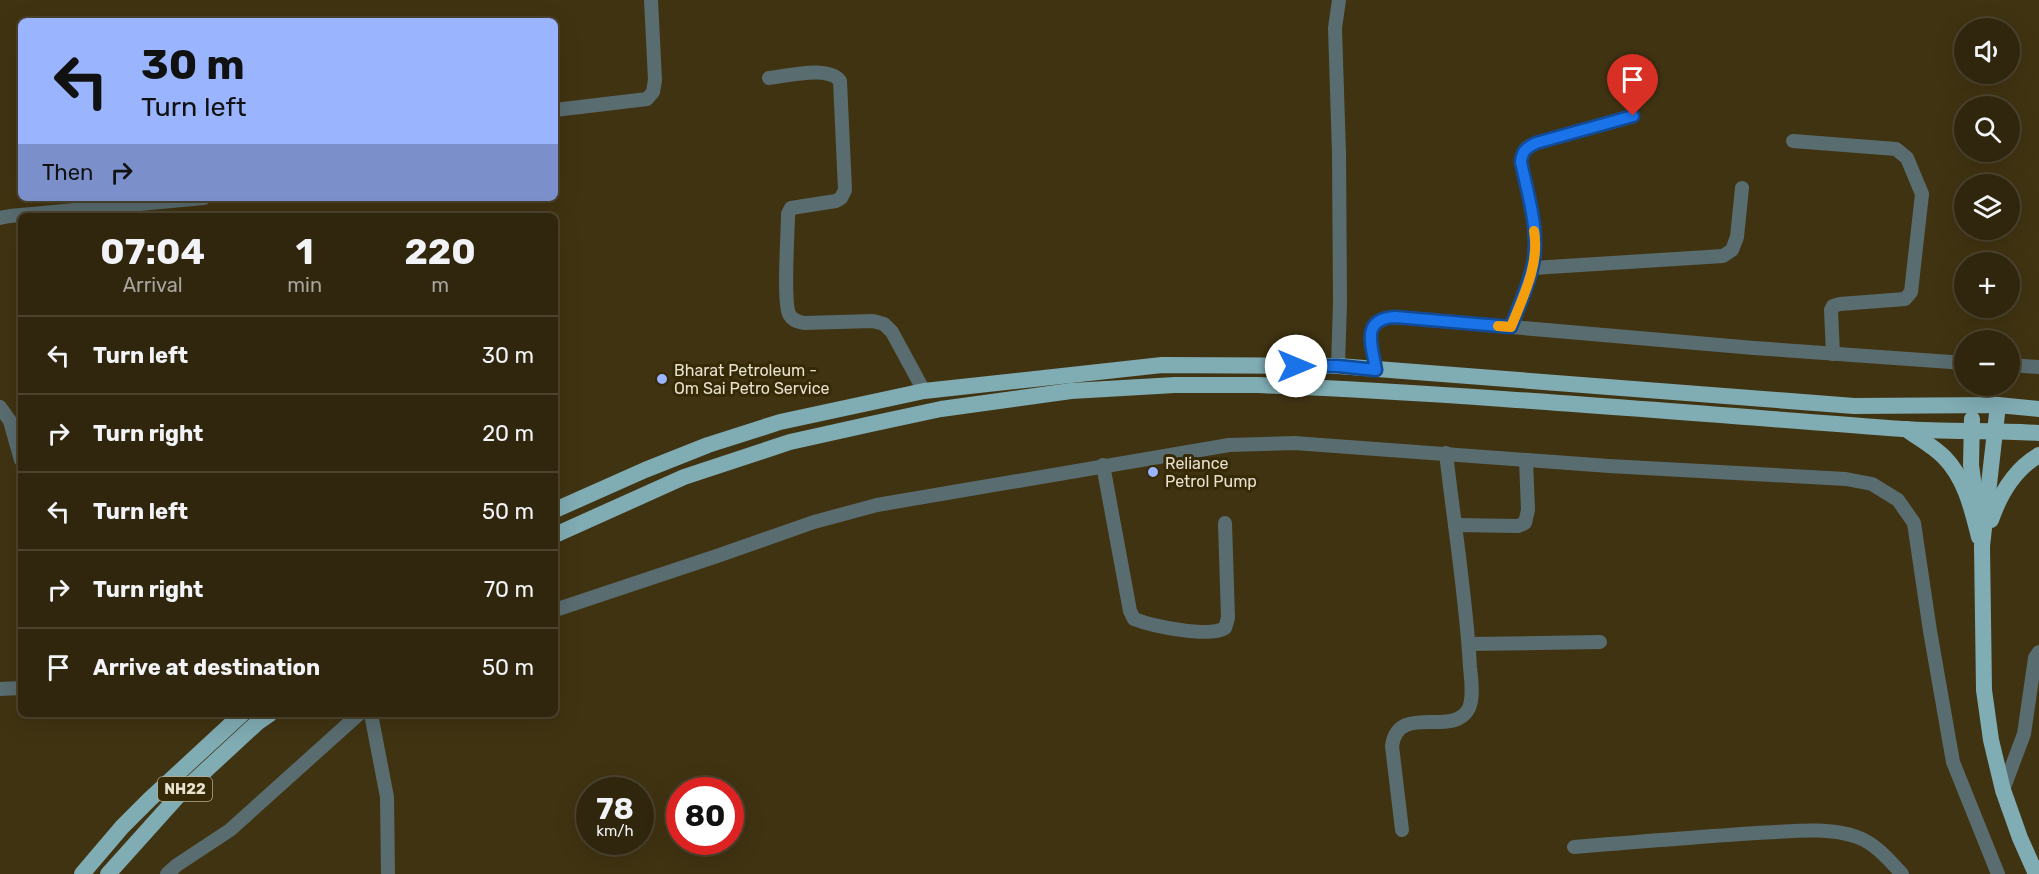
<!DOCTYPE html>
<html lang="en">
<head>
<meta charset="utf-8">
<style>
	body { margin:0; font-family:Rubik,sans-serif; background:#382e17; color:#f1f3f6; height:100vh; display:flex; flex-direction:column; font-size:22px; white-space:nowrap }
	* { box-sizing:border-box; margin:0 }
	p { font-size:20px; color:#a8a59e }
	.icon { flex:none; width:33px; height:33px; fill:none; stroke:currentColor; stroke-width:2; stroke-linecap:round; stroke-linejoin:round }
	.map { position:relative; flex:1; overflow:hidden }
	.sheet { position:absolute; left:18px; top:213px; width:540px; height:504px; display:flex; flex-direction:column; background:#30260e; border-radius:9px; box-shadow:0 6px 24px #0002,0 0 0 2px #4b432e }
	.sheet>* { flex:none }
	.guide { position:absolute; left:18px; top:18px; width:540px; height:183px; border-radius:9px; box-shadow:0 6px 24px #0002,0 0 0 2px #4b432e; background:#9ab5fd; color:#111; overflow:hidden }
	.buttons { position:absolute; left:1954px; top:18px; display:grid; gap:12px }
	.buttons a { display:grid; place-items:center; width:66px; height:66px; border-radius:50%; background:#30260e; box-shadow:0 6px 24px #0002,0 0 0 2px #4b432e; font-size:30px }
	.speed { position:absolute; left:576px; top:777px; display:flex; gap:12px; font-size:30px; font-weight:700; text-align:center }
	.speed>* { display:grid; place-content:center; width:78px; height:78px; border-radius:50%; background:#30260e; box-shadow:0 6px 24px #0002,0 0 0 2px #4b432e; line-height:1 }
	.speed small { font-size:15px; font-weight:400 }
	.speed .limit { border:9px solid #d22; background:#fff; color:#111 }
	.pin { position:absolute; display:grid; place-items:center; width:51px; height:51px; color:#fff; margin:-62px -26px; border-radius:50% 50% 50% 0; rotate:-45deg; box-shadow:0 0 6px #0007 }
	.pin .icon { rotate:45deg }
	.me { position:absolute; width:66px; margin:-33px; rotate:90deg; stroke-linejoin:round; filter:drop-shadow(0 0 4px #0008) }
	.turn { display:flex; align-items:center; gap:21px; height:126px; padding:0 24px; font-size:27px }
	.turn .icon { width:78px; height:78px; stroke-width:2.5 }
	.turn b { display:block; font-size:42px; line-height:51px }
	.then { display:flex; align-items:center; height:57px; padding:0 24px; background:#0003; gap:12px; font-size:22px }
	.eta { display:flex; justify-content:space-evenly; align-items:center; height:102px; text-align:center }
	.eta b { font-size:36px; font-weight:700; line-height:42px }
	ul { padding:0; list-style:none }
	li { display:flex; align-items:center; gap:18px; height:78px; padding:0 24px; border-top:2px solid #4b432e }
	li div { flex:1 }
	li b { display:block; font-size:22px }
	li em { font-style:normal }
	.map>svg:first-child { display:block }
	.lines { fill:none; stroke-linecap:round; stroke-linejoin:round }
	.minor { stroke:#596c6f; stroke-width:14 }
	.trunk { stroke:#80acb4; stroke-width:16 }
	.route-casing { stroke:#114b97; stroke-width:15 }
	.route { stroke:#1a73e8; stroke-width:10 }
	.slow { stroke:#f59e0b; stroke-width:10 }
	.poi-dot { fill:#9ab5fd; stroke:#352906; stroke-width:2 }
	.labels { text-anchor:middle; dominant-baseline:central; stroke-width:6; stroke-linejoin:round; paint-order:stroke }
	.shield { fill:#352906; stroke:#b3aa93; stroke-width:1.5 }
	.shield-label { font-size:15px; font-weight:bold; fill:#e9e1cf }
	.poi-label { font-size:16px; fill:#e9e1cf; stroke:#352906; text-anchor:start }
</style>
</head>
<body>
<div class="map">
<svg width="2039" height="874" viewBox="0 0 2039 874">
	<rect width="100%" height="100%" fill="#403312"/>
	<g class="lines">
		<g class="minor">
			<path d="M769,78C787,76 829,65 840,81L845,190L841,198L836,201L791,208L788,214C788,233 783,300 789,314C792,320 797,322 804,323L873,321L884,324L892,332L924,391"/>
			<polyline points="555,110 647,99 653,92 655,80 651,0"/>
			<polyline points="1793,141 1896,149 1907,158 1922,194 1911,292 1905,299 1840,304 1833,306 1831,310 1833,354"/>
			<polyline points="0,218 10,216 204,198"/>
			<polyline points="1533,268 1723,256 1732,250 1737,237 1742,188"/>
			<path d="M1511,327C1518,308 1527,289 1532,269C1541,235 1528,196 1521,162C1522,150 1526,147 1536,143L1633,116"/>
			<polyline points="2010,365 2039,367"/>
			<polyline points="1338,366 1340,303 1339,153 1335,28 1339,0"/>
			<path d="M1376,370C1372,345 1360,319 1395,317L1754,348L1965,363"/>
			<polyline points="0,407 10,421 21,460"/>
			<path d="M1103,465L1130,611L1134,619C1152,626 1209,638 1225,628L1228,618L1225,523"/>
			<polyline points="1455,525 1518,526 1525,523 1528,510 1526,460"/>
			<polyline points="555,610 717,556 814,522 877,505 1229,445 1294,443 1609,466 1846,479 1872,484 1898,500 1914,523 1930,631 1953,762 1998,874"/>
			<polyline points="1469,644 1600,642"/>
			<polyline points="0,689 21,688"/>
			<polyline points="371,714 387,797 388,874"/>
			<polyline points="2003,790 2024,734 2035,658 2039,652"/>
			<path d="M1402,830L1392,746C1398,702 1454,739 1469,708C1474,696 1471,679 1470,667C1466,596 1454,524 1446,453"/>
			<path d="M1574,847C1635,842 1696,837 1757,833C1790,832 1825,826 1857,837C1875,843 1889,860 1902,874"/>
			<polyline points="167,874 177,865 230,830 359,714"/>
		</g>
		<g class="trunk">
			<polyline points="1998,405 1982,546 1984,690 1991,740 2003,790 2020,838 2036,874"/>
			<polyline points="1972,419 1971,465 1976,501"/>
			<path d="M1906,429C1918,438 1933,446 1944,457C1965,478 1972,509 1979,537"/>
			<polyline points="555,510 645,470 708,445 780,422 924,391 1162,365 1338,366 1854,406 1998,405 2039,409"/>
			<path d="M1991,520C2000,494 2015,469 2039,455"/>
			<path d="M555,535L684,477L790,442L871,424L941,409L1071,391L1175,385H1256C1472,394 1688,413 1903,429C1948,432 1994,430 2039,433"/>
			<polyline points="82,874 122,827 150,799 242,714"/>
			<polyline points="108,874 179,795 257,723 270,714"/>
		</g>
	</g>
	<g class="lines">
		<g class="route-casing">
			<path id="route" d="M1296,366H1338L1376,370C1372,345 1360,319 1395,317L1511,327C1518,308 1527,289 1532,269C1541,234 1528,196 1521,162C1522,151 1526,148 1536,143L1633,116"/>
		</g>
		<use href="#route" class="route"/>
		<path class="slow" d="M1498,326L1511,327C1523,297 1540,264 1534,231"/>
	</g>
	<g class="poi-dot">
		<circle cx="662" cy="379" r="6"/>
		<circle cx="1153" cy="472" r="6"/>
	</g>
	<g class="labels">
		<rect class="shield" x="158" y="777" width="54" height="24" rx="4.5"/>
		<g class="shield-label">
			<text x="185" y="789">NH22</text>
		</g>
		<g class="poi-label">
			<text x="674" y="370">Bharat Petroleum -<tspan x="674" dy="18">Om Sai Petro Service</tspan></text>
			<text x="1165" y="463">Reliance<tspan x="1165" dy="18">Petrol Pump</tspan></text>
		</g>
	</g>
</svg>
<div class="buttons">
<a><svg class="icon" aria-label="sound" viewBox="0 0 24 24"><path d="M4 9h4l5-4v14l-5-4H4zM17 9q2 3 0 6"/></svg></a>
<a><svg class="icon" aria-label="search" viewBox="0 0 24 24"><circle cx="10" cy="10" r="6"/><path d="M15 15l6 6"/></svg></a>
<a><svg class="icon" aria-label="layers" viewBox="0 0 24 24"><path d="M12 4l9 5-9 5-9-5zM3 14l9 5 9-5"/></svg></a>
<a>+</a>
<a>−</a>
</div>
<div class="speed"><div>78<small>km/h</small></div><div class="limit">80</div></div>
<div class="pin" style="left:1633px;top:116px;background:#d93025"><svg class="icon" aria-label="arrive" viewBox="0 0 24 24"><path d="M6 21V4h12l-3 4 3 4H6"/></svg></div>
<svg class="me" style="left:1296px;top:366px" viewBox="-20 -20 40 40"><circle r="19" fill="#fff"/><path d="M0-13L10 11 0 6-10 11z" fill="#1a73e8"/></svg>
<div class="guide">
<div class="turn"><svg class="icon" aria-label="left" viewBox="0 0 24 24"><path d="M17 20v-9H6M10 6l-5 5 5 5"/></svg><div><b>30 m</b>Turn left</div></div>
<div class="then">Then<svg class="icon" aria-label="right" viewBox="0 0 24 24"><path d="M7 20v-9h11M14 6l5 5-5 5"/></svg></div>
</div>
<section class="sheet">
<div class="eta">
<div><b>07:04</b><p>Arrival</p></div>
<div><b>1</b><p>min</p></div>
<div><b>220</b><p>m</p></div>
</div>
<ul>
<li><svg class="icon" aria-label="left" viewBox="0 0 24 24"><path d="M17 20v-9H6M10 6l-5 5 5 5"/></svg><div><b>Turn left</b></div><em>30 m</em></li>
<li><svg class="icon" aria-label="right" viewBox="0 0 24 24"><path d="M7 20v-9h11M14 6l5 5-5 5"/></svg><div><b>Turn right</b></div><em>20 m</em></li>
<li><svg class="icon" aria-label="left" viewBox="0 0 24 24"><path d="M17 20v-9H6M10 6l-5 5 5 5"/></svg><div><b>Turn left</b></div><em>50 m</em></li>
<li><svg class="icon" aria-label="right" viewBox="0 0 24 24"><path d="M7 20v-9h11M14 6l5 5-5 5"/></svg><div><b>Turn right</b></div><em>70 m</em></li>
<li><svg class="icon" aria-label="arrive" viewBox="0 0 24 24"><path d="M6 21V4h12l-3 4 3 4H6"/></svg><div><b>Arrive at destination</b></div><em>50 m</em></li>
</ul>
</section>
</div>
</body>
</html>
